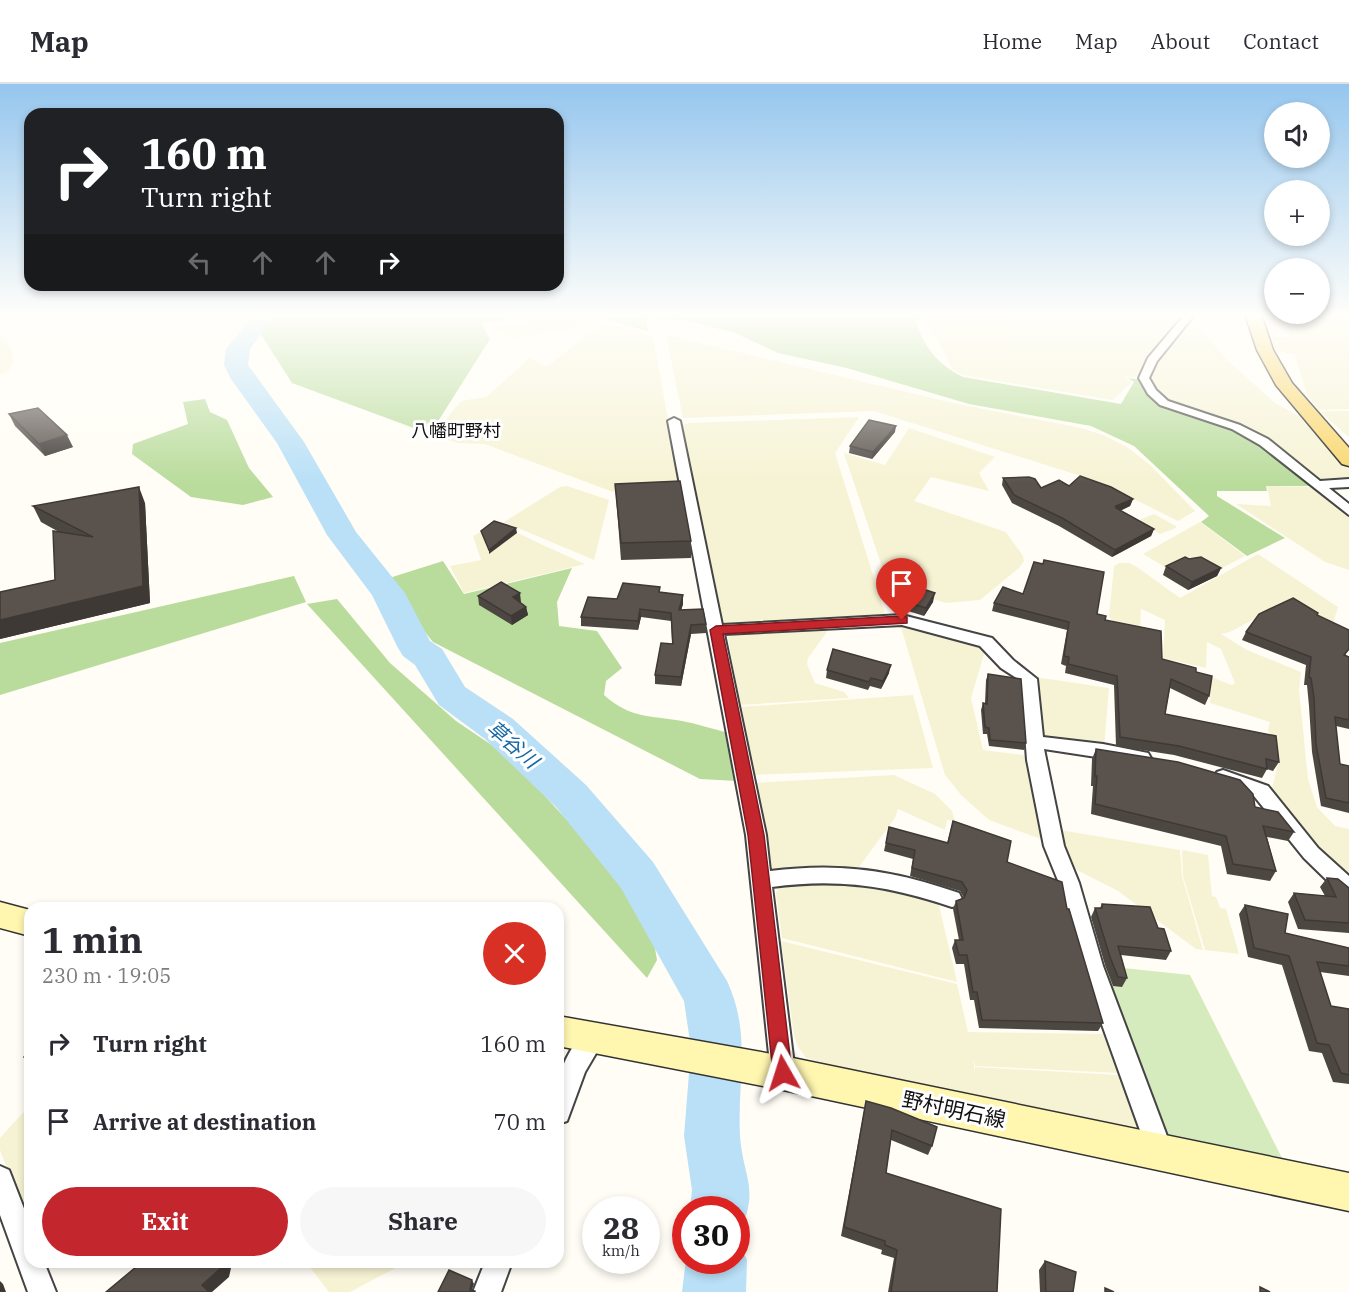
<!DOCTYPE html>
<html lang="en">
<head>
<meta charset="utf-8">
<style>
	body { margin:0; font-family:"IBM Plex Serif","Noto Sans JP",serif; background:#f7f7f7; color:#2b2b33; height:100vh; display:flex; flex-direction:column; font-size:22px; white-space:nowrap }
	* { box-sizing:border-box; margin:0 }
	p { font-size:20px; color:#7c7c81 }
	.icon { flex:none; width:33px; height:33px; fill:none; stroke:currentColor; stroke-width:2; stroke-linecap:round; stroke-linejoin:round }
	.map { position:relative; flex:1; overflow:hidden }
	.side { position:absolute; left:24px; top:818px; width:540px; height:366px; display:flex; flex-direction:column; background:#fff; border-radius:18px; box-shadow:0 3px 9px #0003 }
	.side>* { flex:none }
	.banner { position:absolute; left:24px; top:24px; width:540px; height:183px; border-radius:18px; box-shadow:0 3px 9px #0003; background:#202124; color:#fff; overflow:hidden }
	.tools { position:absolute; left:1264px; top:18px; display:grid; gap:12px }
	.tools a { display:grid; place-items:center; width:66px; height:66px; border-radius:50%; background:#fff; box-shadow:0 3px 9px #0003; font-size:30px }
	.speed { position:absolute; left:582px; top:1112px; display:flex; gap:12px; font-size:30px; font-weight:700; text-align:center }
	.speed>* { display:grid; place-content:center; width:78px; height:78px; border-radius:50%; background:#fff; box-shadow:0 3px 9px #0003; line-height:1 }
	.speed small { font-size:15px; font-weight:400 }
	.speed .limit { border:9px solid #d22; background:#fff; color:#111 }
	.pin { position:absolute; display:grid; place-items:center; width:51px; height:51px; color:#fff; margin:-62px -26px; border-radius:50% 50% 50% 0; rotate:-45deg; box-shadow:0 0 6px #0007 }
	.pin .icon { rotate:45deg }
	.me { position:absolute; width:66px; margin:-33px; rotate:354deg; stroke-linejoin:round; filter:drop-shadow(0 0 4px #0008) }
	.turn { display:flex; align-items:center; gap:21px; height:126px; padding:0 18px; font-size:27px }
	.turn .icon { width:78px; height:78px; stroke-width:2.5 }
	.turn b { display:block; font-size:42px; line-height:51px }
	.lanes { display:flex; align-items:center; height:57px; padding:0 18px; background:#0003; justify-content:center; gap:30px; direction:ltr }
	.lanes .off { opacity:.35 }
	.round { display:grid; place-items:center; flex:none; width:63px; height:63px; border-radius:32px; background:#f7f7f7 }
	.headline { display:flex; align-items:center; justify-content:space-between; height:102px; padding:0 18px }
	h1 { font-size:36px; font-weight:700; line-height:45px }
	.primary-button { display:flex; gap:12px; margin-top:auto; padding:12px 18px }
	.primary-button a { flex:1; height:69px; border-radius:36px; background:#c4262e; color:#fff; font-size:24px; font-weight:700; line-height:69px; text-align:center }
	.primary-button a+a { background:#f7f7f7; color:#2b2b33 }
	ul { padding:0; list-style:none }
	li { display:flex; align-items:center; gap:18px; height:78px; padding:0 18px }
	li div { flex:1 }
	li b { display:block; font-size:22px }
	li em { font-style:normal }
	header { display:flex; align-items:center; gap:36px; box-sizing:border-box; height:84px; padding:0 30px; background:#fff; border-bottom:2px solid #e1e1e2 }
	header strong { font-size:28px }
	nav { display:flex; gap:33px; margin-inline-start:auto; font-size:21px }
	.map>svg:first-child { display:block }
	.farmland { fill:#f6f3d4 }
	.green { fill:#d5ebbd }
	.forest { fill:#b9dc9c }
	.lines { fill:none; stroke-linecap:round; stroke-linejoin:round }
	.river { fill:#b9e0f7; fill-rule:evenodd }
	.minor-casing { stroke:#444; stroke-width:4 }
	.secondary-casing { stroke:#333; stroke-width:3 }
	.primary-casing { stroke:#222; stroke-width:3 }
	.minor { fill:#fff; fill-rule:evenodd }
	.secondary { fill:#fff6b0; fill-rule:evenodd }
	.primary { fill:#f9d66b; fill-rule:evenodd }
	.wall { fill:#4d4742 }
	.shaded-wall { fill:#3f3936 }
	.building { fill:#5a524d; stroke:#3f3936; stroke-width:1.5 }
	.route { fill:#c4262e; stroke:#7f191e; stroke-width:1.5 }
	.labels { text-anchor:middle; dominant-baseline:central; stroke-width:6; stroke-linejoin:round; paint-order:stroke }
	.far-quarter-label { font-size:18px; fill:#111; stroke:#fff }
	.water-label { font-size:20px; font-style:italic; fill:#1768a6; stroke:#fff }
	.near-street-label { font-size:21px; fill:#111; stroke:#fff }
</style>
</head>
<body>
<header>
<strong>Map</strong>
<nav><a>Home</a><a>Map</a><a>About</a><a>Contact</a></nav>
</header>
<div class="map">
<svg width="1349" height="1208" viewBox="0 0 1349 1208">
	<rect width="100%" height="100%" fill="#fffdf5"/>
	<g class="farmland">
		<polygon points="553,230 588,230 602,236 594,241 514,254 509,253 494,243"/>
		<polygon points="956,230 1186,230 1141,292 1126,293 1131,299 1113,316 963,291 952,285 938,256 919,236"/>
		<polygon points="1285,230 1349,230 1349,325 1319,326 1307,311 1295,270 1276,267 1270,252 1289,253"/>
		<polygon points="1189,236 1207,252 1226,275 1275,319 1299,332 1349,386 1349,397 1322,397 1278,366 1162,315 1149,296 1150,285"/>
		<polygon points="604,238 653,252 680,402 613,408 485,360 458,359 433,351 461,317 486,313 530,274 545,282 550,280"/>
		<polygon points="0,251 6,256 13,269 13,277 8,288 0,290"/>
		<polygon points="666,251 953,319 1081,344 1103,351 1127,363 1149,380 1195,427 1178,437 1100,398 874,327 683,334"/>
		<polygon points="1349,327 1349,353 1320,328 1333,327"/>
		<polygon points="859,333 835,369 886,533 724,542 720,539 681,342 688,339"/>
		<polygon points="909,344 995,373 979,389 989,407 931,393 914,417 1006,448 1023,472 1024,477 1019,484 980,516 946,519 906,507 896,525 844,369 885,381"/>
		<polygon points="567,402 609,416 594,476 504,438 560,403"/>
		<polygon points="1267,402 1316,403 1349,432 1349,486 1325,478 1236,420 1271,422"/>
		<polygon points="1154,430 1176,442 1176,444 1160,450 1136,437"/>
		<polygon points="1200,438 1245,472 1216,487 1187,473 1165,483 1143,470"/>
		<polygon points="497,439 545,462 585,480 464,509 450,482 481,476 473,452"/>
		<polygon points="1258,470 1338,523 1333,539 1286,518 1230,548 1221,550 1247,566 1301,588 1299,606 1308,695 1317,723 1335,742 1349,745 1349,799 1271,708 1278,681 1268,645 1270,638 1210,619 1211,593 1232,601 1235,599 1221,565 1207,558 1206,584 1163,574 1165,536 1141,525 1140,546 1115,541 1109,532 1114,482 1119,479 1129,479 1137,483 1180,514"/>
		<polygon points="900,540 983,563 985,567 971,614 983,666 1030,672 1049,758 989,736 962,712 945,691"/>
		<polygon points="826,545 827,548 808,574 807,580 815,599 844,608 849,614 739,621 728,553 734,550"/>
		<polygon points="1035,593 1109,604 1104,664 1042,652 1038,601"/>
		<polygon points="913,611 933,684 751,691 739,623"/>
		<polygon points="894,691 935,710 952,727 955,737 947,736 945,746 898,725 895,734 859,783 777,788 768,784 754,699"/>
		<polygon points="1060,746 1180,766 1182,792 1203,866 1196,865 1118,807 1073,784"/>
		<polygon points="1182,766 1208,771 1212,812 1216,813 1220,824 1226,825 1239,870 1205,866 1183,792"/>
		<polygon points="849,793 938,817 957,898 782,854 776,809 781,799"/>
		<polygon points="781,857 957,900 968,948 1103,950 1118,989 975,982 973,974 975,989 975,983 1119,991 1140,1045 877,993 806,974 798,963 794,951"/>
		<polygon points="30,1021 30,1144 0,1066 0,1054"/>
		<polygon points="306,1178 407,1178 350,1208 329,1208"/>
	</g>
	<polygon class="green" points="1104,882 1190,891 1283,1076 1161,1051 1099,886"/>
	<g class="forest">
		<polygon points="248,230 546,230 481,239 490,255 430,350 292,299"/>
		<path d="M588,230H800L814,234L821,233V230H944L915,236C925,264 937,280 963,293L1121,320L1134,298L1128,294L1142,296L1159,319L1257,356L1316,402H1266L1267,407H1217V412L1285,454L1247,472L1201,438L1209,432L1134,362L1091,342L969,320L847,284L778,269L733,248L682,236L646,235L648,247Z"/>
		<polygon points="205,315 210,328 227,336 249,384 273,413 243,421 191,413 132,370 133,360 188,340 183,318"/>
		<path d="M443,477L464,510L572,484L557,518L559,542L597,547L622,584L606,597L604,611C631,635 649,631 682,637C698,640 713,645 728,649L737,697L700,695L433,558L383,496Z"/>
		<polygon points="294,492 306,518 0,611 0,559"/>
		<polygon points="337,515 390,579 456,637 508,672 648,824 657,876 647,894 307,520"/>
	</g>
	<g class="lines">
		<g class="river">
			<path d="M254,230H276L250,265L248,281L304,358L356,448L405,509L430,557L442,565L465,603L513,635L586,701L653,778L727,897C752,951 737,996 740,1052C743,1093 759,1103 741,1146L736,1148V1125H690L692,1106L684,1052L691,964L684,917L621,804L556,723L485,655L439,621L415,581L403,572L398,564L372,511L327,451L277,359L231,295L224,281L226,265Z"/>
			<polygon points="736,1154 747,1176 746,1208 682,1208 686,1175 736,1176"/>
		</g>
		<g class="minor-casing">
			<g id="minor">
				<polygon points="1185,230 1195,230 1157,277 1149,294 1156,306 1168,317 1240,341 1268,355 1320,397 1349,395 1349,403 1329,404 1349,420 1349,431 1260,361 1232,345 1160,321 1148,310 1139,294 1148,274"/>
				<path d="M674,334L680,337L722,541L902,531L992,554L1013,576L1037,595L1043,653L1103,660L1148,669L1151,674L1148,679L1142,680L1044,665L1064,762L1079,799L1103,882L1173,1068L1169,1077L1160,1081L1151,1077L1081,882L1059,799L1044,762L1027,676L1021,597L1001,584L980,562L902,541L724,550L766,751L770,787C840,778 893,786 959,809L962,815L959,821L952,823C889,802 839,794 772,803L795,989L791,997L783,1000L775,997L771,989L746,751L668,337Z"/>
				<polygon points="1223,686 1268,702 1318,764 1349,792 1349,813 1342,811 1304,774 1254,712 1217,698 1214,693 1217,688"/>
				<path d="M593,943L601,946L605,954L585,988L567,1037L558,1040C558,1027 555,1010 558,997C562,980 577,949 593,943Z"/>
				<polygon points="0,1082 9,1086 30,1140 30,1178 44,1178 56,1208 28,1208 0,1131"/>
				<polygon points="485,1178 512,1178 501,1208 473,1208"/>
			</g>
		</g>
		<g class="secondary-casing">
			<g id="secondary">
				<polygon points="0,818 30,826 30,852 0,844"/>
				<polygon points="558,932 783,972 1349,1089 1349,1127 783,1006 558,962"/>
			</g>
		</g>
		<g class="primary-casing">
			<polygon id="primary" points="1245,230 1261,230 1273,266 1292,299 1349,364 1349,382 1342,380 1276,301 1257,266"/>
		</g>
		<use href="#minor" class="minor"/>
		<use href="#secondary" class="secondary"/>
		<use href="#primary" class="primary"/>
	</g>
	<g class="wall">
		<polygon points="9,330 73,363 45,372 15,342"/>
		<polygon points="895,348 872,375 849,369 850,362"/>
		<polygon points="1003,394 1041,404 1069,402 1133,415 1130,422 1120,427 1154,445 1151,452 1112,473 1059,442 1012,419 1002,401"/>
		<polygon points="615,400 691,457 691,474 621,476"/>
		<polygon points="145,419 150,519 0,555 0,508 55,496 59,448 41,438 33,422"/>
		<polygon points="1189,475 1221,484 1217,492 1188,506 1163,491 1166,482"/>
		<polygon points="660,503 660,508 683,511 683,520 681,526 706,540 706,549 691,550 681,602 655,600 655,591 672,560 671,537 641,533 638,546 581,542 581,533 617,515"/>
		<polygon points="520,509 520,518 526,523 528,531 512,541 479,521 478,512"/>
		<polygon points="1023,510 1097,530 1162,575 1196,588 1209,612 1205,621 1170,604 1165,630 1279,678 1273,687 1267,685 1262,694 1174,671 1116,662 1114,601 1065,589 1066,582 1061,580 1067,546 992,527 994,519"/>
		<polygon points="933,518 924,532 908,527 910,519"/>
		<polygon points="1317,531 1346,571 1349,573 1349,645 1336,642 1340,680 1349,682 1349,729 1321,722 1312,668 1309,622 1307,601 1304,601 1306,581 1242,556 1246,548"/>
		<polygon points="827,586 889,589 881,605 870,602 868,606 826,594"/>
		<polygon points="988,590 1026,659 1024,666 989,662 987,650 983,650 981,626 983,619 985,619 986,596"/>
		<polygon points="1096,665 1255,723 1294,748 1288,757 1267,753 1276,787 1270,797 1227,790 1221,762 1091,730 1093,702 1091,702 1092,675"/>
		<polygon points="953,737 1067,825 1103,939 1098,947 979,944 974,916 970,916 964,880 956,880 952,864 955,856 959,856 953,825 956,817 964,814 960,807 910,792 913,775 884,767 889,743 947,759"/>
		<polygon points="1327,794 1349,804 1349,849 1298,845 1288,818 1294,809 1325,812 1320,803"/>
		<polygon points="1102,820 1158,844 1171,867 1166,876 1121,871 1127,894 1122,903 1113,902 1105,881 1091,833 1095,824 1100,824"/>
		<polygon points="1245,821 1285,849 1349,864 1349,892 1320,888 1331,922 1349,925 1349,1000 1333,998 1322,969 1309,967 1282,881 1248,873 1239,830"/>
		<polygon points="866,1017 932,1062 928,1071 891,1056 886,1089 997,1208 888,1208 894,1174 881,1170 882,1166 841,1152 864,1027"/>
		<polygon points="1045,1177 1073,1208 1040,1208 1039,1186"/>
	</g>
	<g class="shaded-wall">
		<polygon points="896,342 895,348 872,375 873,368"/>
		<polygon points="67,351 73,363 45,372 39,360"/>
		<polygon points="139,403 145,419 150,519 0,555 0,536 143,502"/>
		<polygon points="1133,415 1130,422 1117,428 1116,422"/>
		<polygon points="516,444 517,449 489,470 489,466"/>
		<polygon points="1154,445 1151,452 1112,473 1115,466"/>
		<polygon points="1221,484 1217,492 1188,506 1192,498"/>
		<polygon points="520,509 521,518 514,522 513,513"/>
		<polygon points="935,509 933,518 924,532 926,524"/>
		<polygon points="683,511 683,520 679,534 679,526"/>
		<polygon points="526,523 528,531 512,541 511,532"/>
		<polygon points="640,525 641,533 638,546 638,537"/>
		<polygon points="691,541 691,550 681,602 681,593"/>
		<polygon points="891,581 889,589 881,605 883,597"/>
		<polygon points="222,1178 226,1178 231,1184 229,1193 212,1208 209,1208 202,1201"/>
		<polygon points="472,1196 474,1200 471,1208 470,1206"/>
		<polygon points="0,1197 3,1200 6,1208 0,1208"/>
	</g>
	<g class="building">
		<polygon points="38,324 67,351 39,360 9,330"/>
		<polygon points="869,336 896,342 873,368 850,362"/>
		<polygon points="1080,392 1111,403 1133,415 1116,422 1119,423 1116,424 1154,445 1115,466 1062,434 1014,411 1003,394 1029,393 1035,395 1041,404 1059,396 1069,402"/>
		<polygon points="680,397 691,457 621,459 615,400"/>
		<polygon points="139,403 143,502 0,536 0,508 55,496 53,447 93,453 33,422"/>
		<polygon points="494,437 516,444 489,466 481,447"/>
		<polygon points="1185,473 1189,475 1201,473 1221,484 1192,498 1166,482"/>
		<polygon points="1044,476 1104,488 1097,530 1106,532 1105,536 1161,547 1162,575 1196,584 1196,588 1212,592 1209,612 1171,595 1165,630 1276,652 1279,678 1266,675 1267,685 1179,662 1120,653 1117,592 1068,580 1069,573 1064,572 1069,538 994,519 1003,503 1023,510 1034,478 1043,480"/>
		<polygon points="501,498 520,509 513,513 526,523 511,532 478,512"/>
		<polygon points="623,499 660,503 659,508 683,511 679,526 703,525 706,540 691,541 681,593 655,591 661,559 673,560 671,529 640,525 638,537 581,533 588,513 617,515"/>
		<polygon points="920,504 935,509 926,524 910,519"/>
		<polygon points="1293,514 1318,529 1317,531 1349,546 1349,565 1344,571 1349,573 1349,636 1335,633 1340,680 1349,682 1349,719 1326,714 1316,660 1314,614 1311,594 1309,593 1311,573 1246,548 1259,530"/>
		<polygon points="833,565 891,581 883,597 871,594 869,598 827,586"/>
		<polygon points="988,590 1021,595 1026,659 990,656 989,644 985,643 983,619 987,620"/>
		<polygon points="1096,665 1178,678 1240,696 1253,710 1255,723 1278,728 1294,748 1263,742 1276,787 1233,780 1226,752 1095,720 1097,692 1095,692"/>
		<polygon points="953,737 1011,757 1007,778 1062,798 1067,825 1069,825 1103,939 982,936 977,908 973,908 967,871 959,871 955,856 963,856 956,817 964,814 967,806 962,798 912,784 915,766 886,759 889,743 948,759"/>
		<polygon points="1327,794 1338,795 1349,804 1349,839 1305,836 1294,809 1336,813"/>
		<polygon points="1102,820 1150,823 1158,844 1164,845 1171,867 1118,862 1127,894 1118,893 1110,873 1095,824 1102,824"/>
		<polygon points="1245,821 1288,830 1285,849 1349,864 1349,882 1317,878 1331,922 1349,925 1349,991 1341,989 1329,961 1317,959 1289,872 1254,864"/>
		<polygon points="30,966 30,976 24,973"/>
		<polygon points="866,1017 891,1024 937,1043 932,1062 892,1046 886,1089 1001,1125 997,1208 891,1208 897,1166 885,1161 885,1157 844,1143"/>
		<polygon points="1045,1177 1076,1188 1073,1208 1046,1208"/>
		<polygon points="142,1178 222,1178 221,1184 202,1201 209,1208 106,1208"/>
		<polygon points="449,1186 472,1196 470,1206 475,1207 475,1208 438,1208"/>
		<polygon points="1260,1203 1270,1208 1260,1208"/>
		<polygon points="1105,1204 1114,1208 1105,1208"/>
	</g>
	<linearGradient id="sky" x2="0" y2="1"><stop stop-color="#95c6ee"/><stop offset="0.58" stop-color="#fffefa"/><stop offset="1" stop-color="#fffefa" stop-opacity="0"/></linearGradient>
	<rect width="1349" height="399" fill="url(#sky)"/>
	<polygon class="route" points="902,532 907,533 907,539 723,550 764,751 792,989 790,996 783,999 776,996 773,989 748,751 710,546 716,542"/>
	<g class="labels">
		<g class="far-quarter-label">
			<text x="456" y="346">八幡町野村</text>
		</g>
		<g class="water-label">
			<text transform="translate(513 660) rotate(41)">草谷川</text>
		</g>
		<g class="near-street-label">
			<text transform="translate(954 1025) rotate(12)">野村明石線</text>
		</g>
	</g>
</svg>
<div class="tools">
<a><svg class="icon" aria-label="sound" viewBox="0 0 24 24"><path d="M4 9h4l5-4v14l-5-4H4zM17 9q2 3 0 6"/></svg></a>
<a>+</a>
<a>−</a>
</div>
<div class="speed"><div>28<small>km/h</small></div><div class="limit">30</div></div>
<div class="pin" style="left:902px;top:536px;background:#d93025"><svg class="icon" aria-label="arrive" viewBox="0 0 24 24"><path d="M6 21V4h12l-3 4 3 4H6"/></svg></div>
<svg class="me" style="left:783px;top:989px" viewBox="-20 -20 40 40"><path d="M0-17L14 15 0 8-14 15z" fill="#c4262e" stroke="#fff" stroke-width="4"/></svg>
<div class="banner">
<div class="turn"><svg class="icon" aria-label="right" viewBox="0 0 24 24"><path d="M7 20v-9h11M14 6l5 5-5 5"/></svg><div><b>160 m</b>Turn right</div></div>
<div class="lanes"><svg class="icon off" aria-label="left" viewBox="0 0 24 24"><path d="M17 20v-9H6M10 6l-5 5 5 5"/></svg><svg class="icon off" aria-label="ahead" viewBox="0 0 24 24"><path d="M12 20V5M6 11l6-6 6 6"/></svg><svg class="icon off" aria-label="ahead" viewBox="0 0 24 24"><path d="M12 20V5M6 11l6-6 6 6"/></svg><svg class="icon" aria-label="right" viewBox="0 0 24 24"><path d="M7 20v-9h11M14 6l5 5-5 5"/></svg></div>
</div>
<section class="side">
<div class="headline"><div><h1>1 min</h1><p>230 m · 19:05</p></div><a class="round" style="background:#d93025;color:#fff"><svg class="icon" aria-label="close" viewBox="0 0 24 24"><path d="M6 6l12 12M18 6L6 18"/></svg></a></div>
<ul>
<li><svg class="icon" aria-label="right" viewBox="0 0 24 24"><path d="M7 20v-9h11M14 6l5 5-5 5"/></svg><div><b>Turn right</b></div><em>160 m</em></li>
<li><svg class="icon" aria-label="arrive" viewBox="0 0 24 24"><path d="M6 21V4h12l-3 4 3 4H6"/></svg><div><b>Arrive at destination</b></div><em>70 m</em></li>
</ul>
<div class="primary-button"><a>Exit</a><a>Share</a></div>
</section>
</div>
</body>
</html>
